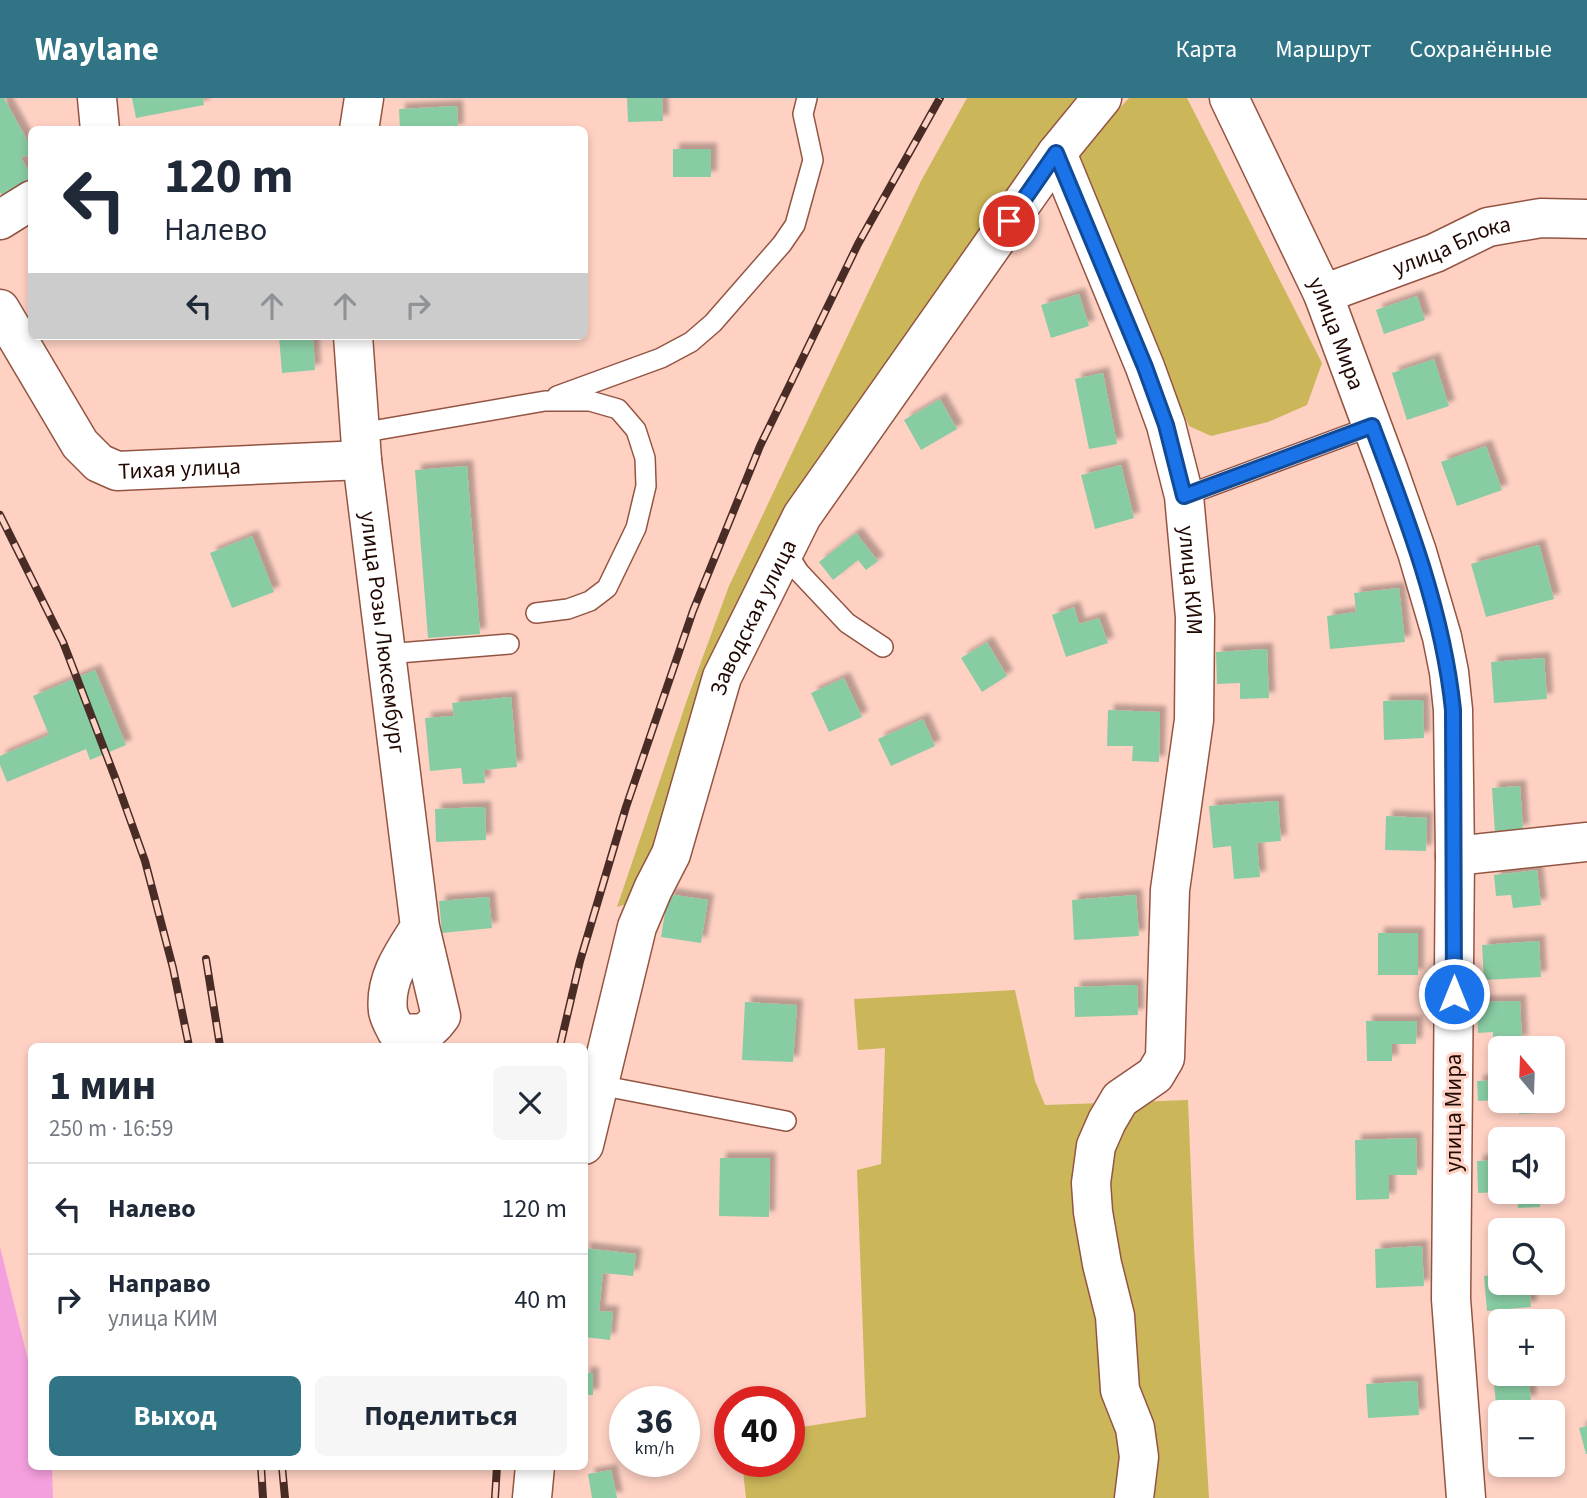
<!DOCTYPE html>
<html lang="ru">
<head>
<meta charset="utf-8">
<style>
	body { margin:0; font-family:"Source Sans 3",sans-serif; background:#f6f6f7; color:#1f2937; height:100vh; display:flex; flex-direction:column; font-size:26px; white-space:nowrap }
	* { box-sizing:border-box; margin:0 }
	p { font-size:23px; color:#747a83 }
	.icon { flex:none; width:38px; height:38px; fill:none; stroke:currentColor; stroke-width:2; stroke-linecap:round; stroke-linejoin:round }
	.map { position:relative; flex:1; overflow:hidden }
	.sheet { position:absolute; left:28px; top:945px; width:560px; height:427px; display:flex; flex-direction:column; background:#fff; border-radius:10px; box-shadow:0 4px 10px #0003 }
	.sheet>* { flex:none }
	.top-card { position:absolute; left:28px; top:28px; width:560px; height:214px; border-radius:10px; box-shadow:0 4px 10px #0003; background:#fff; color:#1f2937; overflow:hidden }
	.needle { width:46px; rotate:341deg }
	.fabs { position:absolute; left:1488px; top:938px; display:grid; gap:14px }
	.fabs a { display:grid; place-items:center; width:77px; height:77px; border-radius:10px; background:#fff; box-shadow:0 4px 10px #0003; font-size:35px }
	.speed { position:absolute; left:609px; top:1288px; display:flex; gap:14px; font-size:35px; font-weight:700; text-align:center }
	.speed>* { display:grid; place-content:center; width:91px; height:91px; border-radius:50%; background:#fff; box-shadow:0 4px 10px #0003; line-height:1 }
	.speed small { font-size:18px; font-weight:400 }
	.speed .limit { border:10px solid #d22; background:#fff; color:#111 }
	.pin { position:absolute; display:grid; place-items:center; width:60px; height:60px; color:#fff; margin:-30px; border:4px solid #fff; border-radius:50%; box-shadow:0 2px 7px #0007 }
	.me { position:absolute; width:77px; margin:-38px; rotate:0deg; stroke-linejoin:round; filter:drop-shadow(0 0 5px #0008) }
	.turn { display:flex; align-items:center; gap:24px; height:147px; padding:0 21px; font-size:32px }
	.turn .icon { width:91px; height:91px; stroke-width:2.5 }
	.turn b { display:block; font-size:49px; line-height:60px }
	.lanes { display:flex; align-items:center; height:66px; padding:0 21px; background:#0003; justify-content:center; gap:35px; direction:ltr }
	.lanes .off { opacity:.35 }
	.round { display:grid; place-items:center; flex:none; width:74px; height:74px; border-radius:10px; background:#f6f6f7 }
	.headline { display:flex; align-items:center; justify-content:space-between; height:119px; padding:0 21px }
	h1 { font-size:42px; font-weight:700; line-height:52px }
	.cta { display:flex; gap:14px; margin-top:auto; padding:14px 21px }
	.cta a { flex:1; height:80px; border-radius:10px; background:#317485; color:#fff; font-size:28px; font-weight:700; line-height:80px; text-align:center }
	.cta a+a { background:#f6f6f7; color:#1f2937 }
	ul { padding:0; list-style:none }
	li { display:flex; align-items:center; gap:21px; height:91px; padding:0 21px; border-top:2px solid #e0e1e3 }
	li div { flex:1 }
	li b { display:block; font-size:26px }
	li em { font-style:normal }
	header { display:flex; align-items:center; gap:42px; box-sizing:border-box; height:98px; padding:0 35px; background:#317485; color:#fff }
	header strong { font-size:33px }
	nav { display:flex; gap:38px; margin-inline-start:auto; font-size:24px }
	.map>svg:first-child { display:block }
	.green { fill:#cbb75a }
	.water { fill:#f5a0de }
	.building { fill:#88cca3; filter:url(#shadow) }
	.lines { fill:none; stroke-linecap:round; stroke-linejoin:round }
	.lane-casing { stroke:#945442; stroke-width:22 }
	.street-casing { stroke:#945442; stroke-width:41 }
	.secondary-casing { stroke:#945442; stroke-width:41 }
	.lane { stroke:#fff; stroke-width:19 }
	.street { stroke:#fff; stroke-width:38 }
	.secondary { stroke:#fff; stroke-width:38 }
	.rail-casing { stroke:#492c25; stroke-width:8 }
	.rail { stroke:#fed1c3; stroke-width:5; stroke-dasharray:16; stroke-linecap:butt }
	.route-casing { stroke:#114b97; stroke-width:18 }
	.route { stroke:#1a73e8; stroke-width:12 }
	.labels { text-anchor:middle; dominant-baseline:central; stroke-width:6; stroke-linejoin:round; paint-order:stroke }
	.street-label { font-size:23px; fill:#220903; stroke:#fed1c3 }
</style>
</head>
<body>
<header>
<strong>Waylane</strong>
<nav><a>Карта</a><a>Маршрут</a><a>Сохранённые</a></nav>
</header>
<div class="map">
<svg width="1587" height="1400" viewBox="0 0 1587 1400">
	<defs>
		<filter id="shadow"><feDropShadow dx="6" dy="-6" stdDeviation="2" flood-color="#0004"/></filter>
	</defs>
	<rect width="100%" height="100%" fill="#fed1c3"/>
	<g class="green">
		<polygon points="967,0 1082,0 848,338 636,803 617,809 688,599 729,488 921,83"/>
		<polygon points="1129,0 1187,0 1322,265 1307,307 1268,324 1211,338 1189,328 1073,60"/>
		<polygon points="1015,892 1035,983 1045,1007 1188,1002 1194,1149 1209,1400 746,1400 742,1363 789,1363 789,1331 866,1319 857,1072 881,1066 885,950 858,952 854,901"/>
	</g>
	<polygon class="water" points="0,1149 31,1274 32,1368 52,1369 53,1400 0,1400"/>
	<g class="building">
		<polygon points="0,0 4,0 32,51 32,55 21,60 32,79 32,85 3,100 0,94"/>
		<polygon points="132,0 203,0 204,7 136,20"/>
		<polygon points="627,0 662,0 663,23 628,24"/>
		<polygon points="457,8 458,32 400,32 399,11"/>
		<rect x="673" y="51" width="38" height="28"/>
		<polygon points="1079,196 1089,228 1051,240 1041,207"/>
		<polygon points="1417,198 1425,222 1384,236 1376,212"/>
		<polygon points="279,238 313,238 315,272 282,275"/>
		<polygon points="1434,261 1449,308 1407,322 1392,275"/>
		<polygon points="1103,275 1117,346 1089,351 1075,281"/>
		<polygon points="940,301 957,331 921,352 904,322"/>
		<polygon points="1486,348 1502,392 1457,408 1441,364"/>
		<polygon points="1121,367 1134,420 1095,431 1081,377"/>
		<polygon points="467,368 480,536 428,540 415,372"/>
		<polygon points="856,435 878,463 866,472 858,462 833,482 819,464"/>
		<polygon points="252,438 274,494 232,510 210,455"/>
		<polygon points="1539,447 1554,501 1486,519 1471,466"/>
		<polygon points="1399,490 1405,544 1330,551 1327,518 1356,514 1354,495"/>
		<polygon points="1074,509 1079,526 1099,520 1108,545 1066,559 1052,517"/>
		<polygon points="987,544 1007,578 982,594 961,560"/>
		<polygon points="1267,551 1269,600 1240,601 1240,585 1217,586 1216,554"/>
		<polygon points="1544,560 1547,601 1494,605 1491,564"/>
		<polygon points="95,572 126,647 90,662 86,651 7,684 0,667 0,658 49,637 33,598"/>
		<polygon points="844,580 862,619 829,634 811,595"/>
		<polygon points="511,599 517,669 484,672 485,685 463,686 461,670 430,673 425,620 454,618 452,605"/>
		<polygon points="1423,602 1424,640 1384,642 1383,603"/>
		<polygon points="1108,612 1160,614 1159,664 1132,663 1133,648 1107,648"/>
		<polygon points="923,621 935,648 891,668 878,641"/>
		<polygon points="1520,688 1523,732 1495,735 1492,690"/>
		<polygon points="1278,703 1281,743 1257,745 1260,779 1234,781 1231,748 1213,750 1209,708"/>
		<polygon points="485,709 486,742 436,744 435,711"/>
		<polygon points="1386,718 1427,720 1426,753 1385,752"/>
		<polygon points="1537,772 1541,807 1513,810 1511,797 1496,798 1494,777"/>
		<polygon points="668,796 708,802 701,845 661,839"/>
		<polygon points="1136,797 1139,838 1074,842 1072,802"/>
		<polygon points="489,799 492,830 442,835 439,803"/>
		<rect x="1378" y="835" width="40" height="42"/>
		<polygon points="1539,843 1541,879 1484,882 1482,847"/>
		<polygon points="1137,887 1138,917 1075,919 1074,889"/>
		<polygon points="1520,903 1522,943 1493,945 1493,934 1478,935 1477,904"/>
		<polygon points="745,904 797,907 793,964 742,962"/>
		<polygon points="1366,923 1417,923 1416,946 1392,946 1392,963 1367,963"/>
		<polygon points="1500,982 1500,1002 1478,1003 1477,983"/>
		<polygon points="1518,1003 1539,1003 1540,1015 1519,1016"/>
		<polygon points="1416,1040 1417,1077 1389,1077 1389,1101 1356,1102 1355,1042"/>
		<polygon points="720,1060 770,1060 769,1119 719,1118"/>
		<polygon points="1500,1062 1500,1094 1478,1095 1477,1063"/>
		<polygon points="1517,1094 1540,1094 1540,1109 1518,1110"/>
		<polygon points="1422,1148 1424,1188 1376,1190 1375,1151"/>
		<polygon points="584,1150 636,1156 633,1178 603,1175 599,1213 613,1214 610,1242 584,1239"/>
		<polygon points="1500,1176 1500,1185 1529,1185 1531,1209 1487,1213 1484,1178"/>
		<polygon points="1500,1251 1500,1276 1528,1276 1531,1303 1496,1307 1491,1252"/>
		<rect x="584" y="1275" width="9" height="22"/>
		<polygon points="1417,1283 1419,1317 1368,1320 1366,1286"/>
		<polygon points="1587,1328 1587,1356 1586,1356 1579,1330"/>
		<polygon points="611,1372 617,1400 592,1400 588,1376"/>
	</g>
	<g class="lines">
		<g class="lane-casing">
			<g id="lane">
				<polyline points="557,298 661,260 691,244 713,225 782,146 795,127 813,62 803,16 807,0"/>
				<polyline points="360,335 545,303 590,303 618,311 636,332 645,360 646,388 636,430 607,490 590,503 568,511 536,515"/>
				<polyline points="1184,398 1372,328"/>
				<polyline points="785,452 799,474 847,525 883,549"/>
				<polyline points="386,556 509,546"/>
				<polyline points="599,987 786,1023"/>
			</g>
		</g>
		<g class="street-casing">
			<g id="street">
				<polyline points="97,0 100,32"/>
				<path id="s1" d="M1102,0L1057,55L1145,269L1166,327L1184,398L1195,519L1194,622L1170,792L1165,960L1155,977L1120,1001L1107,1023L1096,1048L1091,1085L1093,1114L1102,1166L1115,1218L1120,1292L1135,1330L1139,1359L1134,1400"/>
				<polyline points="359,32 364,0"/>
				<polyline points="0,122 32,102"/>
				<path id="s2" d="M1323,196L1435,155L1488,129L1541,120L1587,121"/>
				<path id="s3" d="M0,211L80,346L99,365L117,373L362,362"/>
				<path id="s4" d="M353,238L362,362L420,829L441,918C427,938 420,937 397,934C394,928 389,920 388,913C384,881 404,854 420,829"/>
				<polyline points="1455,758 1587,744"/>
				<path id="s5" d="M584,1047L637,829L653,791L671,756L722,579L802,418L1057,55"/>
				<polyline points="532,1400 535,1368"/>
			</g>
		</g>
		<g class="secondary-casing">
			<g id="secondary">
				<path id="s6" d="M1229,0L1323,196L1388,371L1417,454L1442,539L1449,574L1453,612L1455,758L1451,1201L1466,1400"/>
			</g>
		</g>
		<use href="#lane" class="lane"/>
		<use href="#street" class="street"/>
		<use href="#secondary" class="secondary"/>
		<g class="rail-casing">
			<g id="rail">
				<polyline points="0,417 63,544 116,682 145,763 173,870 189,948"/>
				<polyline points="206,861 220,948"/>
				<polyline points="560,948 580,863 626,709 693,513 760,348 858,146 940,0"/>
				<polyline points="261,1368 263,1400"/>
				<polyline points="282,1368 285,1400"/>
				<polyline points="495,1400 497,1368"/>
			</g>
		</g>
		<use href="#rail" class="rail"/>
	</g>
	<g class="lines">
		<g class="route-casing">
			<path id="route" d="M1009,123L1056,55L1145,269L1166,327L1184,398L1372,328C1407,420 1443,514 1453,612L1454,896"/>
		</g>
		<use href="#route" class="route"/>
	</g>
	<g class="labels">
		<g class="street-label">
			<text stroke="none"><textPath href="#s2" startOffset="138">улица Блока</textPath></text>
			<text stroke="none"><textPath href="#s6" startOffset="259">улица Мира</textPath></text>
			<text stroke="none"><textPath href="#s3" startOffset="266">Тихая улица</textPath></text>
			<text stroke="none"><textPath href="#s1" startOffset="522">улица КИМ</textPath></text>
			<text stroke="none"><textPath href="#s5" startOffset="556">Заводская улица</textPath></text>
			<text stroke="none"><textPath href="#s4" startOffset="298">улица Розы Люксембург</textPath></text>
			<text transform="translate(1453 1015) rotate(-90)">улица Мира</text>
		</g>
	</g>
</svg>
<div class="fabs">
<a><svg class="needle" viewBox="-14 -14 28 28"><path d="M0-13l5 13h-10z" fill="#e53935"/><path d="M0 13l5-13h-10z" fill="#747a83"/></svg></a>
<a><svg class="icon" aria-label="sound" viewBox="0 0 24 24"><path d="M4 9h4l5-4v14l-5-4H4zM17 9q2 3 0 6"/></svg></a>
<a><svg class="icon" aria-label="search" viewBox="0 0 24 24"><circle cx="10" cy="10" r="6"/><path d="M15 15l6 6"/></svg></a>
<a>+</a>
<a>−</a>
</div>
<div class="speed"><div>36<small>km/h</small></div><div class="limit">40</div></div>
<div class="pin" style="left:1009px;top:123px;background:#d93025"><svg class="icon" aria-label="arrive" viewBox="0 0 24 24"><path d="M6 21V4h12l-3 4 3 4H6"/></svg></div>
<svg class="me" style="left:1454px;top:896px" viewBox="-20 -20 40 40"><circle r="17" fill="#1a73e8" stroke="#fff" stroke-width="3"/><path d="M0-11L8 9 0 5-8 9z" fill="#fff"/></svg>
<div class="top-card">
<div class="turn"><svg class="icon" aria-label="left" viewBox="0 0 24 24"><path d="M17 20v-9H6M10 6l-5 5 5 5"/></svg><div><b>120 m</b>Налево</div></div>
<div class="lanes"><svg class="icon" aria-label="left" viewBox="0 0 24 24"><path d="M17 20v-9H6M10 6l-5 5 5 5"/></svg><svg class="icon off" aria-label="ahead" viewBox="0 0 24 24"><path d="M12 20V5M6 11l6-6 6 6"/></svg><svg class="icon off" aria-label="ahead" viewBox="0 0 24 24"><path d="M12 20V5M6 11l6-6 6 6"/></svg><svg class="icon off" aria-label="right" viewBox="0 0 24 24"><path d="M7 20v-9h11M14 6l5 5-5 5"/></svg></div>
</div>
<section class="sheet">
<div class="headline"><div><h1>1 мин</h1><p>250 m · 16:59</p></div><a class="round"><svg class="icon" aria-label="close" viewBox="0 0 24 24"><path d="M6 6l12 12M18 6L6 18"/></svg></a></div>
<ul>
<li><svg class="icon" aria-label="left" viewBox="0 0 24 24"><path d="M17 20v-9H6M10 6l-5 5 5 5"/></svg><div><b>Налево</b></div><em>120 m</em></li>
<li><svg class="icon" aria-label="right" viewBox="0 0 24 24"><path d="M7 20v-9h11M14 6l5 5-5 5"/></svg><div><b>Направо</b><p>улица КИМ</p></div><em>40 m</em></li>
</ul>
<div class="cta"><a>Выход</a><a>Поделиться</a></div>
</section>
</div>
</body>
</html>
